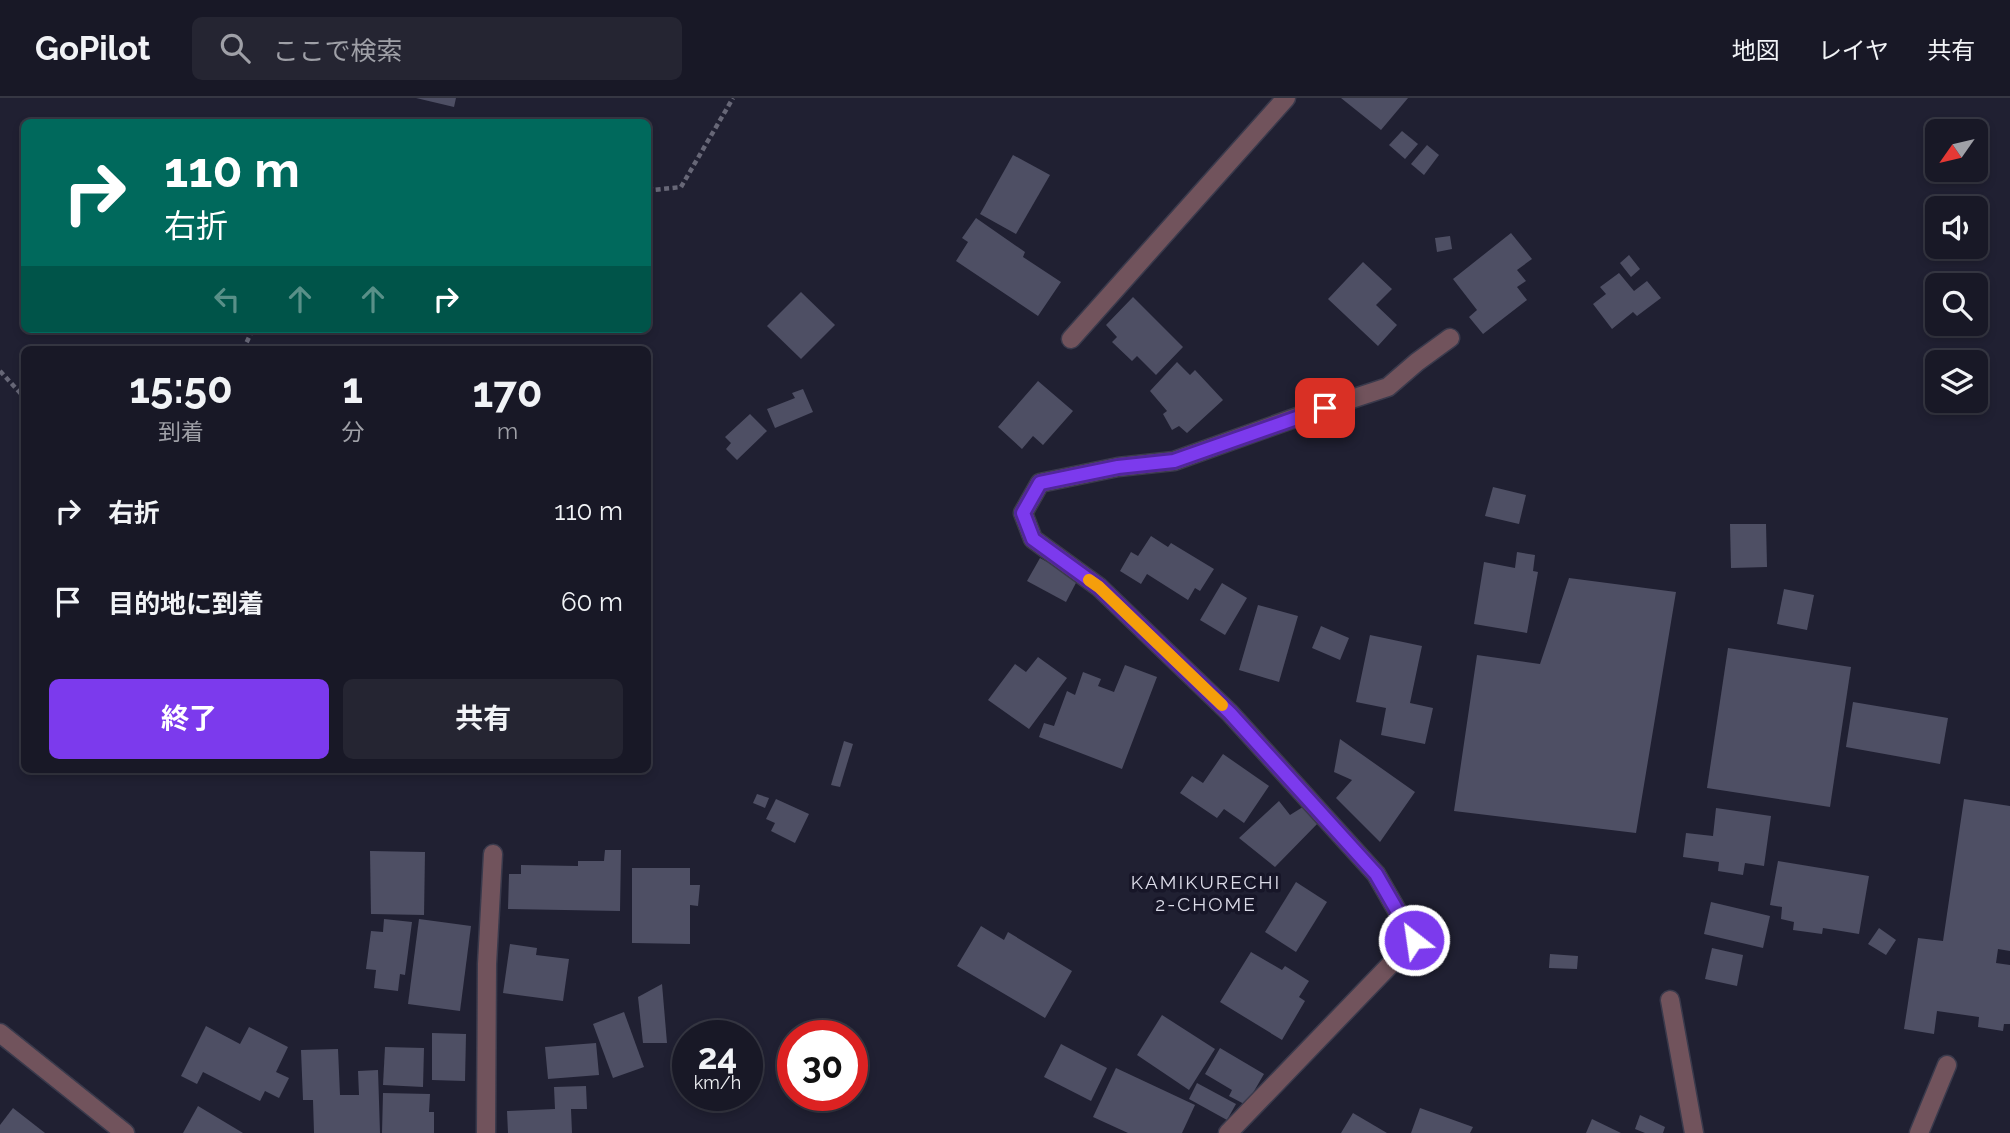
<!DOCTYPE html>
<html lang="ja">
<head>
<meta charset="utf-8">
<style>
	body { margin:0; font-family:Raleway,"Noto Sans JP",sans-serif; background:#252532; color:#f1f3f6; height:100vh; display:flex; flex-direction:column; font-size:26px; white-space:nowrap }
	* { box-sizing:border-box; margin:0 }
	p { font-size:23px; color:#9fa0a7 }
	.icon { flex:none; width:38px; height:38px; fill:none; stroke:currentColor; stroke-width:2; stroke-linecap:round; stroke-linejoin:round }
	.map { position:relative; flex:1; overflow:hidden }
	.side { position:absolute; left:21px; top:248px; width:630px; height:427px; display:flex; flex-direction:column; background:#181826; border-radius:10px; box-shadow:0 4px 10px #0003,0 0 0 2px #363743 }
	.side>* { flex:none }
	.guide { position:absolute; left:21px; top:21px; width:630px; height:214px; border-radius:10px; box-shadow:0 4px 10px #0003,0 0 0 2px #363743; background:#00695c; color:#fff; overflow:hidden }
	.needle { width:46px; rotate:236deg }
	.buttons { position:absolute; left:1925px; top:21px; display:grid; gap:14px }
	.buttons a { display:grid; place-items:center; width:63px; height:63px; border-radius:10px; background:#181826; box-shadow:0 4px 10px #0003,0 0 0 2px #363743; font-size:35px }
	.speed { position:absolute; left:672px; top:922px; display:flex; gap:14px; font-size:35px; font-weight:700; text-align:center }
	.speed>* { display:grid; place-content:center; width:91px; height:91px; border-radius:50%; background:#181826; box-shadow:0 4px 10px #0003,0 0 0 2px #363743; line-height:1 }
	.speed small { font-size:18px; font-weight:400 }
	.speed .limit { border:10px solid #d22; background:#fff; color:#111 }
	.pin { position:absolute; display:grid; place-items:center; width:60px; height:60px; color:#fff; margin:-30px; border-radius:14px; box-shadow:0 4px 10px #0006 }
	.me { position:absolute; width:77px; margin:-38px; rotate:330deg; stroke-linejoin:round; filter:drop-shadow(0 0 5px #0008) }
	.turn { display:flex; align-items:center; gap:24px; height:147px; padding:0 28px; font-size:32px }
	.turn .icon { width:91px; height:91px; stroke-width:2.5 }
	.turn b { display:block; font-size:49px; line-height:60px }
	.lanes { display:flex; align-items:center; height:66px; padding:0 28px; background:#0003; justify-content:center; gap:35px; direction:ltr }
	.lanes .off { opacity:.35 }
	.eta { display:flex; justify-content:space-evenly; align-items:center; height:119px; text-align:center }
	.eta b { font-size:42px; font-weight:700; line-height:49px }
	.action { display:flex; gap:14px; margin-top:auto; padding:14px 28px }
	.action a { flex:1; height:80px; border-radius:10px; background:#7c3aed; color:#fff; font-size:28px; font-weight:700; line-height:80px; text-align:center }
	.action a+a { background:#252532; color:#f1f3f6 }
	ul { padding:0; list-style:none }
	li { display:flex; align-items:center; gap:21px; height:91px; padding:0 28px }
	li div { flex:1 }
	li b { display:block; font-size:26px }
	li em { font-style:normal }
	header { display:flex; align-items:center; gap:42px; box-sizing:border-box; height:98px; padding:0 35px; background:#181826; border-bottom:2px solid #363743 }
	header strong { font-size:33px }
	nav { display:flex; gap:38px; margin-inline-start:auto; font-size:24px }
	.search { width:490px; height:63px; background:#252532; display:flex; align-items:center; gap:18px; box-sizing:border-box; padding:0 24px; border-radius:10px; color:#9fa0a7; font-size:26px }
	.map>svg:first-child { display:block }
	.building { fill:#4e4f64 }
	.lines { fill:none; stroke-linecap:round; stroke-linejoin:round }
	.service-casing { stroke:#3a3a4c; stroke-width:21 }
	.minor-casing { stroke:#3a3a4c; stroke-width:21 }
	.path { stroke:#676777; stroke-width:4.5; stroke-dasharray:5 3.5; stroke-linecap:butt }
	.service { stroke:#71535c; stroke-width:18 }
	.minor { stroke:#71535c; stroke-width:18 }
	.route-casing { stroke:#51269a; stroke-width:18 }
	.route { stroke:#7c3aed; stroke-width:12 }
	.slow { stroke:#f59e0b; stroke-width:12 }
	.labels { text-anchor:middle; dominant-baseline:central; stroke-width:7; stroke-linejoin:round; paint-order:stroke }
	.neighbourhood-label { font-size:19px; letter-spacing:2px; fill:#dcdce9; stroke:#171628 }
</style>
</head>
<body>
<header>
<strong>GoPilot</strong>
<div class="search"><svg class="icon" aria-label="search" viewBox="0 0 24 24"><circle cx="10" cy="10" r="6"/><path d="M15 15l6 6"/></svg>ここで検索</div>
<nav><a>地図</a><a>レイヤ</a><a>共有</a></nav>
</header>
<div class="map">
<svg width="2010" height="1035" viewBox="0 0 2010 1035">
	<rect width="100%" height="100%" fill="#202032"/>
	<g class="building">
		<polygon points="416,0 456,0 454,9"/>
		<polygon points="1341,0 1408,0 1381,32"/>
		<polygon points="1402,33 1418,46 1405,61 1389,47"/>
		<polygon points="1427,47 1439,57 1424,77 1411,66"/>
		<polygon points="1013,57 1050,77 1016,136 980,116"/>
		<polygon points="976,120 1025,154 1023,159 1061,184 1038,218 956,163 968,144 962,140"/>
		<polygon points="1511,135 1532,161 1517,172 1526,183 1517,189 1527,202 1483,236 1469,219 1477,212 1453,181"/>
		<polygon points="1450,138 1452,151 1437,154 1435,140"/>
		<polygon points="1629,157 1640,171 1631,179 1620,165"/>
		<polygon points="1363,164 1392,191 1376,207 1397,227 1378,248 1328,201"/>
		<polygon points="1619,175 1634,193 1647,183 1661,200 1637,218 1633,214 1612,231 1593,206 1606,196 1600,189"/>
		<polygon points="801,194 835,227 801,261 767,228"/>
		<polygon points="1133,199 1183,249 1156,277 1137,258 1132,263 1112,244 1117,239 1106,227"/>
		<polygon points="1177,264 1190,277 1195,272 1223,302 1187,335 1179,328 1172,332 1163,316 1167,313 1150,293"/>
		<polygon points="1038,283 1073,313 1043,347 1033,338 1022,351 998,329"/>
		<polygon points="803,291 813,314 775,330 767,311 795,300 792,295"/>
		<polygon points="750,316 767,333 737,362 726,351 731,345 725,339"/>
		<polygon points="1493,389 1526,397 1519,426 1485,418"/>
		<polygon points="1730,426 1766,426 1767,469 1731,470"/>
		<polygon points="1151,438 1168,449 1171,445 1214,471 1200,493 1195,490 1188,502 1147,476 1141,486 1120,473 1131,454 1138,458"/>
		<polygon points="1517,454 1535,457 1533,473 1538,474 1527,535 1474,526 1484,464 1515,470"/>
		<polygon points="1040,460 1078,481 1066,504 1027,483"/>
		<polygon points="1569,480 1676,494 1636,735 1454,713 1477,557 1540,566"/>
		<polygon points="1222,485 1247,500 1225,537 1200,522"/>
		<polygon points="1784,491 1814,497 1807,532 1777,526"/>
		<polygon points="1258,507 1298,518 1279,584 1239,572"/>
		<polygon points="1321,528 1349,540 1340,562 1312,550"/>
		<polygon points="1370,537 1422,548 1410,605 1433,610 1425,646 1381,637 1386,610 1356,604"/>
		<polygon points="1728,550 1851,569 1830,709 1707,690"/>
		<polygon points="1038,559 1067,580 1029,631 988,602 1015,566 1026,574"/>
		<polygon points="1125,567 1157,579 1122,671 1039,639 1044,625 1054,628 1067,593 1075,597 1083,574 1101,581 1098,588 1114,594"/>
		<polygon points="1853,604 1948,620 1940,666 1846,649"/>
		<polygon points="1340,641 1415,694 1380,744 1336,700 1352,682 1334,674"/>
		<polygon points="844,643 853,646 840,689 831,687"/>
		<polygon points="1223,656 1269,688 1244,725 1224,711 1217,720 1180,695 1192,678 1203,685"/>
		<polygon points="757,696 769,700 765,710 753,705"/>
		<polygon points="776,701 809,716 795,745 771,733 775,725 766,721"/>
		<polygon points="1964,701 2010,708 2010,853 1998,851 1996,865 2010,867 2010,926 2004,926 2003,933 1978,929 1979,919 1937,913 1934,936 1904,931 1918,840 1943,843"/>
		<polygon points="1279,703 1290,717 1306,707 1321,722 1275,769 1239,740"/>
		<polygon points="1716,710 1771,718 1764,768 1745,765 1743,777 1718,773 1719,764 1683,759 1686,735 1713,738"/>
		<polygon points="605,752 621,752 620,813 508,811 509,776 521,776 521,767 578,768 578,763 604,763"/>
		<polygon points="370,753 425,754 424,817 371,816"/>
		<polygon points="1778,763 1869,778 1859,836 1823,830 1822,836 1793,832 1794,824 1781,821 1782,809 1770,807"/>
		<polygon points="632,770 690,770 690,787 700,787 698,808 690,807 690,846 632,845"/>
		<polygon points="1296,784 1327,804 1296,854 1265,834"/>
		<polygon points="1711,804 1770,818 1763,850 1704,836"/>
		<polygon points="384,821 412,824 405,877 400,876 398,893 374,890 376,872 366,871 371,833 383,834"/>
		<polygon points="419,821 471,828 460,913 408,906"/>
		<polygon points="981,828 1004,842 1008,834 1072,873 1045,920 957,868"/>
		<polygon points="1879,830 1896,842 1886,857 1868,846"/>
		<polygon points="510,846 537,850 536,857 569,861 563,903 503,895"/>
		<polygon points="1712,850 1743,857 1737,888 1705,881"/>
		<polygon points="1251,854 1282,872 1285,868 1309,883 1299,899 1305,903 1282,942 1220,904"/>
		<polygon points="1550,856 1578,858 1577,871 1549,870"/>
		<polygon points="662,886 667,945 643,945 638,899"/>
		<polygon points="624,914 644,969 613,980 593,926"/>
		<polygon points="1162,917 1215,951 1189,992 1137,957"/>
		<polygon points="206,928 240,946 249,929 288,949 276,974 289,980 279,1000 265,993 260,1003 203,974 197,986 181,978"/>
		<polygon points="432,935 466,936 465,983 432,982"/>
		<polygon points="596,945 599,977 548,981 545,949"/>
		<polygon points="1061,946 1107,970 1091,1003 1044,979"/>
		<polygon points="385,949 424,950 423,989 383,987"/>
		<polygon points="1220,950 1264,976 1246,1007 1229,998 1232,992 1205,976"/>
		<polygon points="338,951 340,997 359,997 358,973 378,972 380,1035 314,1035 313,1002 303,1002 301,952"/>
		<polygon points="1116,970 1195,1007 1182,1035 1128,1035 1093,1019"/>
		<polygon points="1197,985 1236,1006 1227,1022 1189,1001"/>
		<polygon points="586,988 587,1011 571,1011 572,1035 508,1035 507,1013 555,1011 554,989"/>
		<polygon points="383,995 430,996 429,1014 434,1014 434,1035 382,1035"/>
		<polygon points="198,1008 243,1035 183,1035"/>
		<polygon points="13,1010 45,1035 0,1035 0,1027"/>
		<polygon points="1420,1010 1473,1029 1470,1035 1411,1035"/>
		<polygon points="1353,1015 1387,1035 1341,1035"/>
		<polygon points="1640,1017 1665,1029 1663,1035 1645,1035 1635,1031"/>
		<polygon points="1592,1021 1621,1035 1586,1035"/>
	</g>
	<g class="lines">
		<g class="service-casing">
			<polyline id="service" points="1919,1035 1947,967"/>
		</g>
		<g class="minor-casing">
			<g id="minor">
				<polyline points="1071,241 1286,0"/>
				<polyline points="1670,902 1694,1035"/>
				<polyline points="0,935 125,1035"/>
				<polyline points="486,1035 487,866 493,756"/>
				<polyline points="1228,1035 1414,842 1376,776 1230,615 1099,489 1033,441 1023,415 1040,385 1118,369 1174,363 1303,317 1388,289 1417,264 1450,240"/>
			</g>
		</g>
		<g class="path">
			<polyline points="400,24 406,23 459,22 468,24"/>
			<polyline points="648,89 653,92 681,89 733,0"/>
			<polyline points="243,252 253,231"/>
			<polyline points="0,273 24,299"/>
		</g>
		<use href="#service" class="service"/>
		<use href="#minor" class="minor"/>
	</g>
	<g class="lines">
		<g class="route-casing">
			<polyline id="route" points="1325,310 1174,363 1118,369 1040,385 1023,415 1033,441 1099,489 1230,615 1376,776 1414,842"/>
		</g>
		<use href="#route" class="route"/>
		<polyline class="slow" points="1089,482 1099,489 1222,607"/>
	</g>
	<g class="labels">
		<g class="neighbourhood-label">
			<text x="1206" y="784">KAMIKURECHI<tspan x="1206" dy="22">2-CHOME</tspan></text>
		</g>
	</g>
</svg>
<div class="buttons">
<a><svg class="needle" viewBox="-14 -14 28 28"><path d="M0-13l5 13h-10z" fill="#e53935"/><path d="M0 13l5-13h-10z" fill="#9fa0a7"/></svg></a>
<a><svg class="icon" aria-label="sound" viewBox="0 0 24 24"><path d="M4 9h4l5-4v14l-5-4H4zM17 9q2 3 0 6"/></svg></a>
<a><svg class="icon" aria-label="search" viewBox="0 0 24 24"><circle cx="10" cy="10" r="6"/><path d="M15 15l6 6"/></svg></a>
<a><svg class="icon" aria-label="layers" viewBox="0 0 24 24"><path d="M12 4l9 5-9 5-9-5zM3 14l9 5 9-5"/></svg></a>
</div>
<div class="speed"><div>24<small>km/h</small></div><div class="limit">30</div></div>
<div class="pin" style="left:1325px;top:310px;background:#d93025"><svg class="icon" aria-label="arrive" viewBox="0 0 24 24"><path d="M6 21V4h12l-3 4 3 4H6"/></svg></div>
<svg class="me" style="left:1414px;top:842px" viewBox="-20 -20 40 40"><circle r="17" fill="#7c3aed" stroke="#fff" stroke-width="3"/><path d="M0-11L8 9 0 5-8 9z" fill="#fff"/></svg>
<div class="guide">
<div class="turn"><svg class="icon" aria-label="right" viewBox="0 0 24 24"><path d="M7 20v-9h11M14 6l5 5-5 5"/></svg><div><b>110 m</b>右折</div></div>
<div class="lanes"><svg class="icon off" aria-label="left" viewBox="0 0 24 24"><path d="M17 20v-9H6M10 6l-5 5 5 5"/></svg><svg class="icon off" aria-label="ahead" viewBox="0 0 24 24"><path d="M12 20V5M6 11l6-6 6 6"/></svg><svg class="icon off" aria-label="ahead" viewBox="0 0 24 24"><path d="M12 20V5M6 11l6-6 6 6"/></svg><svg class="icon" aria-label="right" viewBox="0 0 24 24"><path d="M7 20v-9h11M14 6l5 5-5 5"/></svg></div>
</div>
<section class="side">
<div class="eta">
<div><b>15:50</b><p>到着</p></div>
<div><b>1</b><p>分</p></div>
<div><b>170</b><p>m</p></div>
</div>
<ul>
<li><svg class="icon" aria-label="right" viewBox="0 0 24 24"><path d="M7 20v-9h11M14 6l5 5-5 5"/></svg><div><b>右折</b></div><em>110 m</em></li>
<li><svg class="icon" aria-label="arrive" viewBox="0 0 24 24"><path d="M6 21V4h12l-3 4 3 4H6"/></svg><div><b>目的地に到着</b></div><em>60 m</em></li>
</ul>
<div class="action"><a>終了</a><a>共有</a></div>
</section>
</div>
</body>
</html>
